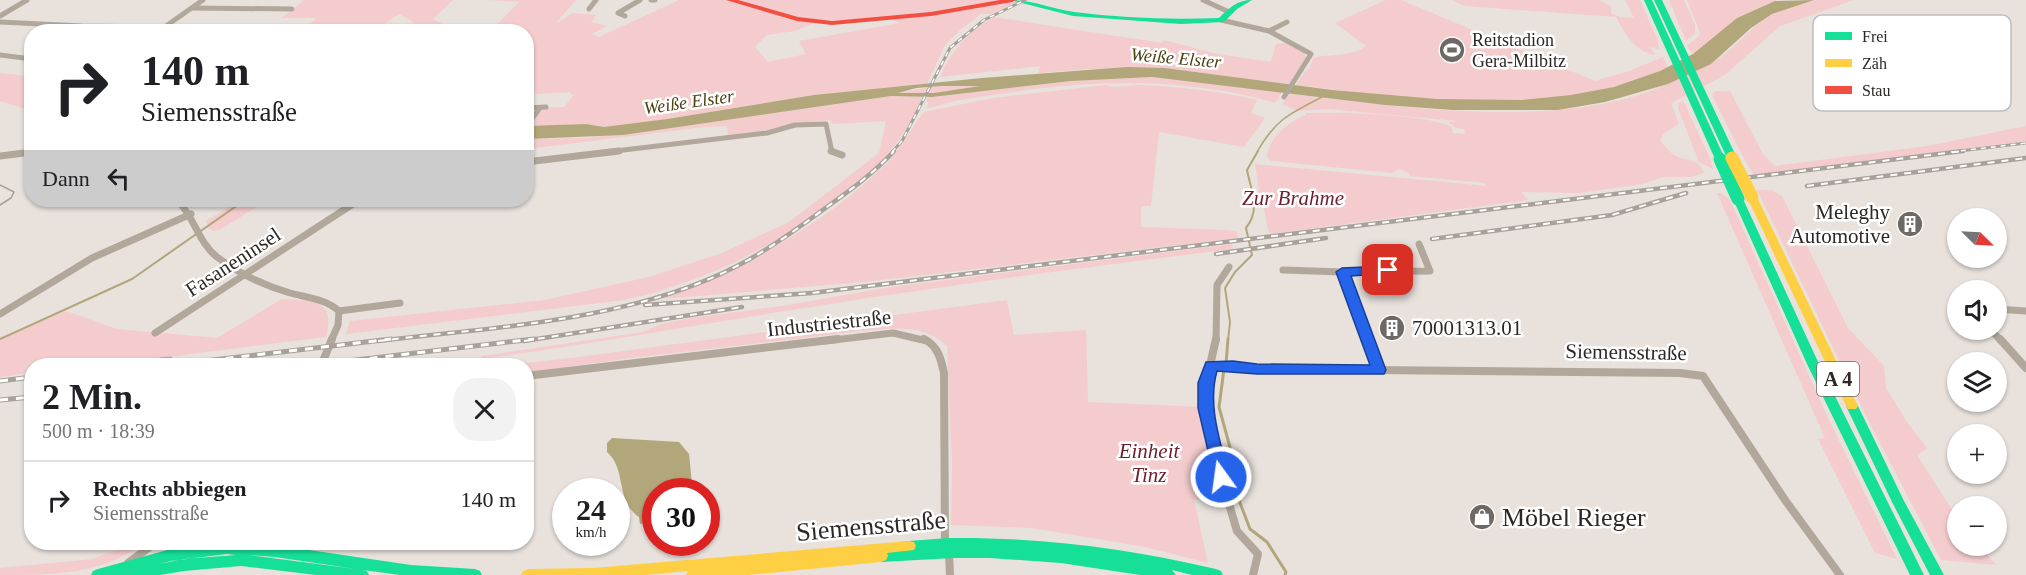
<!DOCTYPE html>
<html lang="de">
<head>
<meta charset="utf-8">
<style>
	body { margin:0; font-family:"Times New Roman",serif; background:#f2f2f2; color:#202124; height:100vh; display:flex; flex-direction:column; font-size:22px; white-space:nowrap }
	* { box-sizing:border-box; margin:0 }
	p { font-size:20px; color:#757577 }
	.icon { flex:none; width:33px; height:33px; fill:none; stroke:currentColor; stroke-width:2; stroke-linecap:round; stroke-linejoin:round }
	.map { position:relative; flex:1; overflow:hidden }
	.side { position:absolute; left:24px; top:358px; width:510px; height:192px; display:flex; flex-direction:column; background:#fff; border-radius:24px; box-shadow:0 2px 4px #0004 }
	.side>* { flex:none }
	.guide { position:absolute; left:24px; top:24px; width:510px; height:183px; border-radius:24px; box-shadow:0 2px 4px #0004; background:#fff; color:#202124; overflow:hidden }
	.needle { width:39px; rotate:114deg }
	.tools { position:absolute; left:1947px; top:208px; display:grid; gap:12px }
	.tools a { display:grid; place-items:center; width:60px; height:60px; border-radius:50%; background:#fff; box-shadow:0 2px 4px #0004; font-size:30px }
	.speed { position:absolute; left:552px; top:478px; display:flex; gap:12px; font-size:30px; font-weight:700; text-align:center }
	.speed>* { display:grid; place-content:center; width:78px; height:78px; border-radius:50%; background:#fff; box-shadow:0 2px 4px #0004; line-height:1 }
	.speed small { font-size:15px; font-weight:400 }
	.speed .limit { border:9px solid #d22; background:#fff; color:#111 }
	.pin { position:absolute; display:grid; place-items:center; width:51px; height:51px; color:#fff; margin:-26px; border-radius:12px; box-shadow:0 3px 9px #0006 }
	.me { position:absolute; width:66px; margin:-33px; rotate:346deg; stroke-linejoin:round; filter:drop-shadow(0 0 4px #0008) }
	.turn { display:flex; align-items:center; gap:21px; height:126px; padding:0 18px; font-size:27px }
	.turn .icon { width:78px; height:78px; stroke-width:2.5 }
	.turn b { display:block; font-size:42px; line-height:51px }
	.then { display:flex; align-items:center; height:57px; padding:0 18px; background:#0003; gap:12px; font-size:22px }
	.round { display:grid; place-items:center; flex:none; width:63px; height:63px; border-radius:24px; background:#f2f2f2 }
	.head { display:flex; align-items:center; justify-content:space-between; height:102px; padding:0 18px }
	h1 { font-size:36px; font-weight:800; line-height:45px }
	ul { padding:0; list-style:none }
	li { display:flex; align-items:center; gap:18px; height:78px; padding:0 18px; border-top:2px solid #e0e0e0 }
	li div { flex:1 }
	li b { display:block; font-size:22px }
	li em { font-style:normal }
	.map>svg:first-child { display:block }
	.green { fill:#f4cccd; fill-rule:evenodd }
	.water { fill:#b1a77b; fill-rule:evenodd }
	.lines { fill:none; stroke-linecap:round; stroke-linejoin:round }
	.stream-far2 { stroke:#b1a77b; stroke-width:1.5 }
	.stream-far1 { stroke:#b1a77b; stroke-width:2 }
	.stream { stroke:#b1a77b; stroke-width:3 }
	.street-far2 { stroke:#b1a89b; stroke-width:5 }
	.street-far1 { stroke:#b1a89b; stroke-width:7 }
	.street { stroke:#b1a89b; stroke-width:8 }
	.fast { fill:#16e098; fill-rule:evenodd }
	.slow { fill:#ffcf43; fill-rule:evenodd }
	.jam { fill:#f24e42; fill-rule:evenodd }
	.tram { stroke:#a8a19a; stroke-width:1.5 }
	.rail-far2-casing { stroke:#a8a19a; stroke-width:3 }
	.rail-far1-casing { stroke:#a8a19a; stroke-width:4.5 }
	.rail-casing { stroke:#a8a19a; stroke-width:5 }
	.rail-far2 { stroke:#fff; stroke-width:1.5; stroke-dasharray:5; stroke-linecap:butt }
	.rail-far1 { stroke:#fff; stroke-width:2; stroke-dasharray:7; stroke-linecap:butt }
	.rail { stroke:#fff; stroke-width:3; stroke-dasharray:8; stroke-linecap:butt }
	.fast-bridge { stroke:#16e098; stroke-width:13 }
	.slow-bridge { stroke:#ffcf43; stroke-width:13 }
	.route { fill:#2563eb; stroke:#184099; stroke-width:1.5 }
	.labels { text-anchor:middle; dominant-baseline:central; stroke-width:5; stroke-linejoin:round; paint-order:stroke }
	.far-poi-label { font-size:18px; fill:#2d2825; stroke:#fff; text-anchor:start }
	.far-water-label { font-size:18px; font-style:italic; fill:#4a4111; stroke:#fff }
	.shield { fill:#fff; stroke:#6c6866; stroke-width:1.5 }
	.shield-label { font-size:20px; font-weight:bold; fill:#2d2825 }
	.park-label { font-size:21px; font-style:italic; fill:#6c1e2c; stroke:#fff }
	.poi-label { font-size:21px; fill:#2d2825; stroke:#fff; text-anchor:end }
	.street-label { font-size:21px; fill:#2d2825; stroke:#fff }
	.near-poi-label { font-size:26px; fill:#2d2825; stroke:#fff; text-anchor:start }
	.near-street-label { font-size:26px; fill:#2d2825; stroke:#fff }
	.key { fill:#fff; stroke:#c0bebe; stroke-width:1.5 }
	.key-label { font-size:16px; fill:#2d2825 }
</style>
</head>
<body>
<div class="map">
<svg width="2026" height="575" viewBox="0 0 2026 575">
	<rect width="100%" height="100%" fill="#e8e1dc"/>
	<g class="green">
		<polygon points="304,0 453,0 433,19 454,30 382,31 402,30 414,22 399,14 377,29 306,28 317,18 282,18"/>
		<path d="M489,0H576L555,24L573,13L596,15L591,22L607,26L592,34L599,37L679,0H1021L991,14H981L959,31L945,45L927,84L814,95L635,124L604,127L586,124L527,126V121H533L544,108L564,107L573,96L570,92L537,94L527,88L526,32L491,31L519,2ZM887,18L900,23L799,41L806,54L768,62L755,47L767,35L795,31L819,21Z"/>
		<path d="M1386,0H1401L1595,81L1629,71L1663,57L1668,67C1564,120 1408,99 1296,85L1306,70L1310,68L1313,58C1329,53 1350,58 1366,46L1335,23Z"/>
		<path d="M1452,0H1599L1611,6V13L1620,17L1634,18L1625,0H1640L1658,41L1659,49L1649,47L1656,55C1635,53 1625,33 1616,17L1465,6Z"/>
		<polygon points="1669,0 1684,0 1695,25 1695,33 1686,41"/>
		<polygon points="1687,0 1777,0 1737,18 1693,54 1687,46 1700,35 1699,30"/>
		<path d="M1814,0H1854L1780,26L1725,75L1671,103L1679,124L1664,133L1660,140C1664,145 1668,151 1674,155C1685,161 1699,158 1704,173L1691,177H1664L1642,184L1580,193L1521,192L1528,200L1270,234C1264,221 1266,203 1257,192L1259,190L1255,164L1487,186L1485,183L1410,176L1409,173L1399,169L1392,173L1271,161L1267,157C1269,137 1289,121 1306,115V113C1336,112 1428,114 1452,127L1453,133L1465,134L1464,129L1456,128L1448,122L1457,121L1328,109L1298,111L1282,104L1290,94C1401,107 1566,132 1670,83C1687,76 1707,67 1722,56C1740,43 1752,26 1771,15C1784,8 1800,5 1814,0Z"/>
		<path d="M994,17L1162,43L1163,40L1218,54L1271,62L1276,44L1286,43L1304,52L1306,59L1289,84L1165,68L1090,69L1039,73L1040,66L940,77C952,50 968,32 994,17Z"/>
		<polygon points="0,73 31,76 31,111 0,101"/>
		<path d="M1152,77L1282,92L1275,103C1184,76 1091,80 998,94C980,97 961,99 943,104C937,106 932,108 926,108L929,102L926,101L928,97L1071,81Z"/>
		<polygon points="977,85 981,86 934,93 897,93 931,87"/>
		<path d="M1106,85C1113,89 1131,85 1142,85C1180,87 1219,91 1257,100L1251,113L1265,118L1244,147L1159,132L1151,206H1141V227L1227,230L1237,232L1238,238L864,282L662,299C743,268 823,226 886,164C901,149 910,129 924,112L993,98Z"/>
		<polygon points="1716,91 1730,91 1763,154 1775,166 1927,146 2026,126 2026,141 1754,175 1742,155 1712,95"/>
		<path d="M891,96L922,97C904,146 869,176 828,206C765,252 700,283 624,300L346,334L350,321L545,300L649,277L722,253L789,222L879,153L886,121L832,124L830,120C795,123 762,132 728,136L727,126L704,127L527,149V139L587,138Z"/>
		<polygon points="1683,100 1711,161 1713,169 1699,162 1678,108 1678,104"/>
		<polygon points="1757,190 1771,190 1782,196 1848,328 1884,366 1886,388 1907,422 1927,448 1917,455 1957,518 1958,546 1980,546 1996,565 1941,560 1864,412"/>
		<polygon points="1717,193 1721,193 1730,200 1829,420 1897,559 1875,553 1818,439 1825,438"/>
		<polygon points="240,200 268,200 221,229 213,231 209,228 206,221"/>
		<path d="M1232,244L1233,249C1094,266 956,284 818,306C705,323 594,344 481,359L482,356L643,332L661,324L691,318L788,305L891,287Z"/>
		<path d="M282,299C311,301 337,299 326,337L96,366H32L31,373L0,377V337L66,311L117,329L217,338Z"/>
		<path d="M1007,300L1014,335L1086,330L1088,402L1202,407L1205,430L1223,500H1194L1208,563L1145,547L1031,528L951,525L952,466L947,346C925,325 899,328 871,330L631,358L527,373L526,366H498L579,357Z"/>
		<path d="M133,543H144C103,575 51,575 0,575V568L93,559Z"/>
	</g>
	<g class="water">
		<path d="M1814,0L1772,14L1751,28L1711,64L1668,84L1605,102L1558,110H1453L1385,105L1152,77L1071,81L932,97L891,96L623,135L527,139L526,126L586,124L604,127L667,119L814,95L982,78L1127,67L1165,68L1332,90L1437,99L1522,100L1571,95L1614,87L1660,71L1693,54L1737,18L1775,1ZM942,86H980L934,93H898L916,88Z"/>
		<path d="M612,438L679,442L689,454L692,484L687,492H656L655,522L640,524L639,517C615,501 627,469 607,452V443Z"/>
	</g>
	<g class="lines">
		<path class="stream-far2" d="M1257,152C1276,119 1289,114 1322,97"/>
		<g class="stream-far1">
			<polyline points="0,339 132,279 245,200"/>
			<path d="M1228,341L1230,322L1225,288L1235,272L1252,255L1246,228C1261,210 1251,191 1247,170L1258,151"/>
		</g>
		<g class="stream">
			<polyline points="1226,364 1228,339"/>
			<polyline points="1224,369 1219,407 1237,473 1237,495 1250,529 1267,542 1286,572 1285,575"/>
		</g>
		<g class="street-far2">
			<polyline points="651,0 655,0"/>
			<polyline points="1203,0 1229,12"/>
			<polyline points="192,8 292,9"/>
			<polyline points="589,9 596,0"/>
			<polyline points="0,16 27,0"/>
			<polyline points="625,16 618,13 640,0"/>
			<polyline points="1221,20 1269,31 1311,54 1284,97"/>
			<polyline points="0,22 81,26 380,30"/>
			<polyline points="166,26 203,0"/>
			<polyline points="1269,31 1287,22"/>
			<polyline points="0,55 32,59"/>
			<polyline points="526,108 546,107"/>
			<polyline points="531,120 540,108"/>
			<polyline points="30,152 32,152"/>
			<polyline points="607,152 767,133 795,125 826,124 832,152"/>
		</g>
		<g class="street-far1">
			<polyline points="831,151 842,155"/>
			<polyline points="0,156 32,152"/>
			<polyline points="526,162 619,151"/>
			<path d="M177,200C194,216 198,242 217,257C237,272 263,285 287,292C306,298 324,298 339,311L338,325L331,341"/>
			<polyline points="1283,270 1342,272 1368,341"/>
			<polyline points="1342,272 1430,271 1419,244"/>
			<polyline points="1996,309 2026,311"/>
			<polyline points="339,311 400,303"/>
			<polyline points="0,314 92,258 191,214"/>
			<polyline points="1991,330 2001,341"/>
			<polyline points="155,333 359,200"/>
			<polyline points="825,341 893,333 927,341"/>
			<polyline points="1216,341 1217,285 1229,267"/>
		</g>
		<g class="street">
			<path d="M924,339C938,346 941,359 944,373L945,543"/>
			<polyline points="1216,339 1206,383 1205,408 1221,477 1237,531 1258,554 1253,575"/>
			<polyline points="1367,339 1379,370"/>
			<polyline points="2000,339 2026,368"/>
			<polyline points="321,366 332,339"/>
			<polyline points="1211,366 1257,369 1680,373 1703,376 1785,500 1840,575"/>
			<polyline points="526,376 838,339"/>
			<polyline points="949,553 950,575"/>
			<polyline points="128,563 155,543"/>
		</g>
		<g class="fast">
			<path d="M1010,0C1033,0 1053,9 1074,12C1122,18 1171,20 1219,18C1229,8 1237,0 1252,0L1237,9L1224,22L1181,24L1073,16Z"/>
			<polygon points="1644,0 1652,0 1725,159 1723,161 1720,162 1715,159"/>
			<polygon points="1654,0 1662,0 1737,158 1735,160 1732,161 1727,158"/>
			<polygon points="1738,196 1743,199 1819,364 1924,575 1910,575 1807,364 1733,199"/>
			<polygon points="1852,402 1856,403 1858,406 1904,501 1944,575 1930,575 1892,502 1846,406 1848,403"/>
			<path d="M948,538C1041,537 1126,548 1216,569L1221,571L1223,575H1192L1172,570L1176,575H1140L1061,563L990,558H954L881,562L876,560L874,556L876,552L904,549L902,546L904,542L909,541Z"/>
			<path d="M227,544L275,545L411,565L475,569L480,571L482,575H400L363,570L367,571L369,575H316L241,566L184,571L160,575H91L93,571L98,569L171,549ZM227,554L236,555L184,559L159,564L171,561ZM249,555L275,557L356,569Z"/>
		</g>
		<g class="slow">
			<polygon points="1752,194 1757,197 1858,406 1856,409 1848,409 1846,406 1747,197"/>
			<polygon points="909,541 914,542 916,546 914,550 887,553 888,556 886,560 881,562 749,575 686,575 688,571 646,575 521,575 523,571 528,569 593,568"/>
		</g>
		<polygon class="jam" points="726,0 738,0 798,17 832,21 931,12 1000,0 1016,0 1012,2 931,16 832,25 797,21"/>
		<polyline class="tram" points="0,185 14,192 11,198 0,205"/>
		<g class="rail-far2-casing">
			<g id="rail-far2">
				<polyline points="892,152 902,141 950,48 984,20 1025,0"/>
				<polyline points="1951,152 2026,143"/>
			</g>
		</g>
		<g class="rail-far1-casing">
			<g id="rail-far1">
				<polyline points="1807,186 2026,158"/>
				<polyline points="1432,239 1612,215 1686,193"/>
				<polyline points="1216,254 1326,238"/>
				<polyline points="645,305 812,293 1963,151"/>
				<path d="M378,341C494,327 631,321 737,266C768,250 796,230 824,209C849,191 873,174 894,151"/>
				<polyline points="524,341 742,307"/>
			</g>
		</g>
		<g class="rail-casing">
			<g id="rail">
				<polyline points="117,366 170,359"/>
				<polyline points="162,366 391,339"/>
				<polyline points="306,366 534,339"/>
				<polyline points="0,381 32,377"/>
				<polyline points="0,400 32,397"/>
			</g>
		</g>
		<use href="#rail-far2" class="rail-far2"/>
		<use href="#rail-far1" class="rail-far1"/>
		<use href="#rail" class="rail"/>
		<polyline class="fast-bridge" points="1720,159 1738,199"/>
		<polyline class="slow-bridge" points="1732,158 1752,197"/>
	</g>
	<path class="route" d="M1388,266L1393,267L1395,270L1393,273L1351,276L1386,370L1384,374H1257L1217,371C1207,406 1221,443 1229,477L1227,481L1221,483L1215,481L1198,408V383L1206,362L1233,361L1257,364L1370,365L1336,272L1342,268Z"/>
	<defs>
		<g id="stadium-disc" transform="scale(1.35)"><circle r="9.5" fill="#6e6965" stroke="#fff"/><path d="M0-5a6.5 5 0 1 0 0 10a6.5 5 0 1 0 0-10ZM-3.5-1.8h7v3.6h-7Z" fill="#fff"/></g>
		<g id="building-disc" transform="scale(1.35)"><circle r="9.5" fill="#6e6965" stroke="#fff"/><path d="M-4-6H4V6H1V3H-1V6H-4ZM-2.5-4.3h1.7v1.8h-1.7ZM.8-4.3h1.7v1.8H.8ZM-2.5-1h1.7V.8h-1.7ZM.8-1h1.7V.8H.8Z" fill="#fff"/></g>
		<g id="shop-disc" transform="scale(1.35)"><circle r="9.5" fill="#6e6965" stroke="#fff"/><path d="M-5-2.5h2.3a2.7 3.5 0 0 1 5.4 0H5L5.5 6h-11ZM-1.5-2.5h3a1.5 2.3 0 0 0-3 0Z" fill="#fff"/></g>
	</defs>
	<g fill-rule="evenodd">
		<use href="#stadium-disc" x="1452" y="50"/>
		<use href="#building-disc" x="1910" y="224"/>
		<use href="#building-disc" x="1392" y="328"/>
		<use href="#shop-disc" x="1482" y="517"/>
	</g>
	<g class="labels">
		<g class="far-poi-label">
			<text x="1472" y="40">Reitstadion<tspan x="1472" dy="21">Gera-Milbitz</tspan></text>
		</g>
		<g class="far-water-label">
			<text transform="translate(1176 58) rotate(5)">Weiße Elster</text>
			<text transform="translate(689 102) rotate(-8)">Weiße Elster</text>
		</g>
		<rect class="shield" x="1817" y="362" width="42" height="34" rx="4.5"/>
		<g class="shield-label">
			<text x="1838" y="379">A 4</text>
		</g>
		<g class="park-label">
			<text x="1293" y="198">Zur Brahme</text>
			<text x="1149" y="451">Einheit<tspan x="1149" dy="24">Tinz</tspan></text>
		</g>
		<g class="poi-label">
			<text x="1890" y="212">Meleghy<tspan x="1890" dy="24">Automotive</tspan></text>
			<text x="1412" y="328" text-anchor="start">70001313.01</text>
		</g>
		<g class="street-label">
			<text transform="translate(233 262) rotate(-33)">Fasaneninsel</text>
			<text transform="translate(829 323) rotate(-6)">Industriestraße</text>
			<text transform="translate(1626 352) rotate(1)">Siemensstraße</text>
		</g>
		<g class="near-poi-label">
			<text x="1502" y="517">Möbel Rieger</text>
		</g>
		<g class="near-street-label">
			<text transform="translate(871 526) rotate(-5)">Siemensstraße</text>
		</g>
	</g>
	<rect x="1813" y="15" width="198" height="96" rx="9" class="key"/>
	<rect x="1825" y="32" width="27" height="8" fill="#16e098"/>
	<rect x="1825" y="59" width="27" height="8" fill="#ffcf43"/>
	<rect x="1825" y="86" width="27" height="8" fill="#f24e42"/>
	<g class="key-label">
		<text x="1862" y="42">Frei</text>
		<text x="1862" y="69">Zäh</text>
		<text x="1862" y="96">Stau</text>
	</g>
</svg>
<div class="tools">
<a><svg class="needle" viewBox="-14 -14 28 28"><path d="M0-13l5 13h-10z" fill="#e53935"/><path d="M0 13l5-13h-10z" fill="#757577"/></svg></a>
<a><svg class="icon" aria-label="sound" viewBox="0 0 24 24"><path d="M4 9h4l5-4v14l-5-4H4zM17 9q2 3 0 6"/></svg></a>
<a><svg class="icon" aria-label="layers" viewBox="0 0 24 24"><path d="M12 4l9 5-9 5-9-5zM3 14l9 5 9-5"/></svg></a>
<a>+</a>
<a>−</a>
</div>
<div class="speed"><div>24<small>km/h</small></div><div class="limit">30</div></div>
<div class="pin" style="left:1388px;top:270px;background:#d93025"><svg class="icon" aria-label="arrive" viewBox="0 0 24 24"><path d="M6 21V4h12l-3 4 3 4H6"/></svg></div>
<svg class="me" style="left:1221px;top:477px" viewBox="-20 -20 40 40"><circle r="17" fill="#2563eb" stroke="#fff" stroke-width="3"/><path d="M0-11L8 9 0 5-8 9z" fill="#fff"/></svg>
<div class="guide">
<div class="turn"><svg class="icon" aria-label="right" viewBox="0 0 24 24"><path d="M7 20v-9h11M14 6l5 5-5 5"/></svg><div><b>140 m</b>Siemensstraße</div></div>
<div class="then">Dann<svg class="icon" aria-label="left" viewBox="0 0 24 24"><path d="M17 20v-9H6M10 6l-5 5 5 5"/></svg></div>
</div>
<section class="side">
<div class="head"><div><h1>2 Min.</h1><p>500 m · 18:39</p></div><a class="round"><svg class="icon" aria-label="close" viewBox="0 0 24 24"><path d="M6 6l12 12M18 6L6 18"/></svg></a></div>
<ul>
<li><svg class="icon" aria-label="right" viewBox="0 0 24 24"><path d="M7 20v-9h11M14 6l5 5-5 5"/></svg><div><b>Rechts abbiegen</b><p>Siemensstraße</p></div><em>140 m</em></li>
</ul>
</section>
</div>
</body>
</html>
